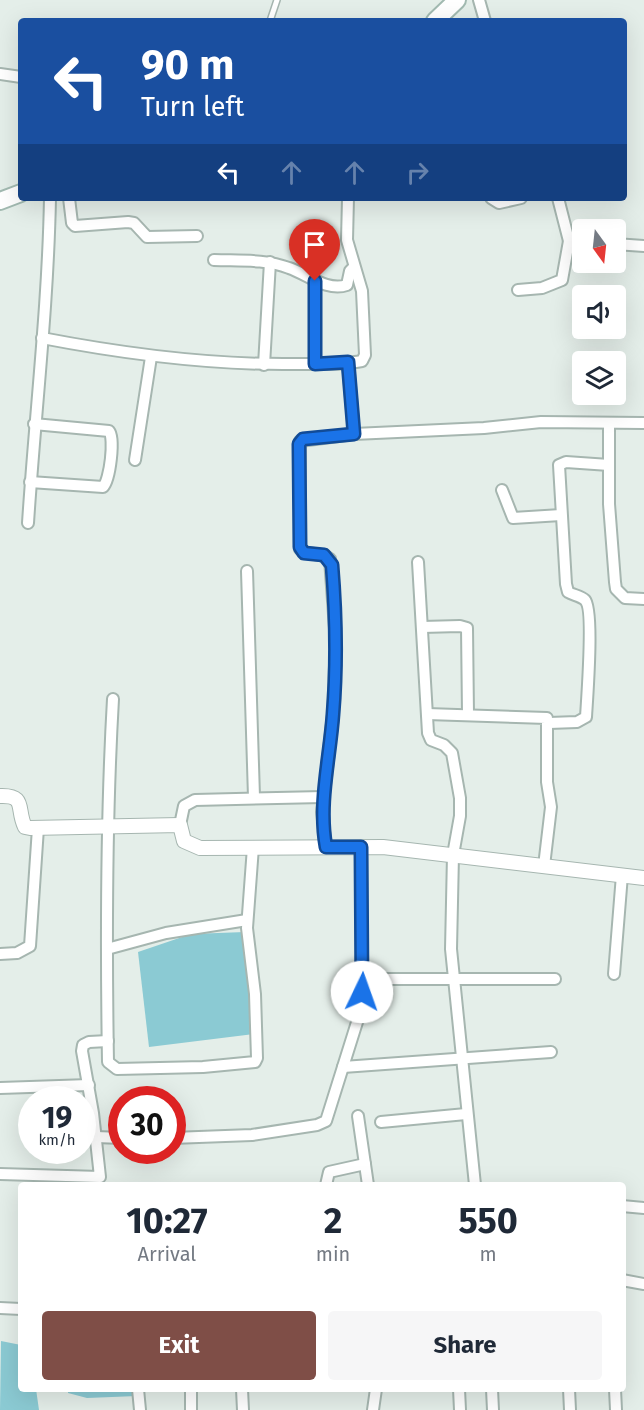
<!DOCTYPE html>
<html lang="en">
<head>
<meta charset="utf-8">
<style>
	body { margin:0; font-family:"Fira Sans",sans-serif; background:#f6f6f7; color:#1f2937; height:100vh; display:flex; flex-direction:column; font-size:22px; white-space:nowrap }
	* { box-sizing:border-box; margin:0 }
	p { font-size:20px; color:#747a83 }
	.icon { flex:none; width:33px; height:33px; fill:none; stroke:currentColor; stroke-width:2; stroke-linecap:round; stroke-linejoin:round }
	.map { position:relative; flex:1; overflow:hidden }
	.details { position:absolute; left:18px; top:1182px; width:608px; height:210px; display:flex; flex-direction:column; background:#fff; border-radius:6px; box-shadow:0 6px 24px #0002 }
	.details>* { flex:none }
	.guide { position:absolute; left:18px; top:18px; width:609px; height:183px; border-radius:6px; box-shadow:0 6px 24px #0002; background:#1a4fa0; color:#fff; overflow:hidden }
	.needle { width:39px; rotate:165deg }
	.tools { position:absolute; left:572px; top:219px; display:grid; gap:12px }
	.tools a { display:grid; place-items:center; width:54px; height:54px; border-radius:6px; background:#fff; box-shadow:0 6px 24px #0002; font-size:30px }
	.speed { position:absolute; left:18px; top:1086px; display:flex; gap:12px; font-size:30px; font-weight:700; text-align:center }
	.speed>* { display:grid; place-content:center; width:78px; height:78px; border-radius:50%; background:#fff; box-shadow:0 6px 24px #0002; line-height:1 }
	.speed small { font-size:15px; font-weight:400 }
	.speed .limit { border:9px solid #d22; background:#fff; color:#111 }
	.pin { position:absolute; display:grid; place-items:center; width:51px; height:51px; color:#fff; margin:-62px -26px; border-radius:50% 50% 50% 0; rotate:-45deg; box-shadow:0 0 6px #0007 }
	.pin .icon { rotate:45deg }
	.me { position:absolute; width:66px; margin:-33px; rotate:3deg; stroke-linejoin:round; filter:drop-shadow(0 0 4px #0008) }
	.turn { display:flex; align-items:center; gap:21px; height:126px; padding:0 24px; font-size:27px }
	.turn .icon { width:78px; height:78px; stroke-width:2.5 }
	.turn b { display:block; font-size:42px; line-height:51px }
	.lanes { display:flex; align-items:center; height:57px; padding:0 24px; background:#0003; justify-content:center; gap:30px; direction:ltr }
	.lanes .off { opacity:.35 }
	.eta { display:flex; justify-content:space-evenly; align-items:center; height:102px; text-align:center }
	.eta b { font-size:36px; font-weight:700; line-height:42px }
	.primary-button { display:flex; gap:12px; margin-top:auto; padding:12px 24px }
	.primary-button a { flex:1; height:69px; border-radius:6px; background:#7f4e47; color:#fff; font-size:24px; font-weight:700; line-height:69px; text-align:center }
	.primary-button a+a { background:#f6f6f7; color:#1f2937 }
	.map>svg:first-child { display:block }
	.water { fill:#8bcad3 }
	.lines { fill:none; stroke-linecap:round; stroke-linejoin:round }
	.service-casing { stroke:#a6b6b0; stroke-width:8 }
	.minor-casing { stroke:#a6b6b0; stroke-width:14 }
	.tertiary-casing { stroke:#a6b6b0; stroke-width:16 }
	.secondary-casing { stroke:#a2bab1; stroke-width:20 }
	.service { stroke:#fff; stroke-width:5 }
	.minor { stroke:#fff; stroke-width:10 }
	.tertiary { stroke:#fff; stroke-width:14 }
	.secondary { stroke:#fff; stroke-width:16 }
	.route-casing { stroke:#114b97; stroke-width:15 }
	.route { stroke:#1a73e8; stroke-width:10 }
</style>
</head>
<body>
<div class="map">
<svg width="644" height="1410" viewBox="0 0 644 1410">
	<rect width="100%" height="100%" fill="#e4eee9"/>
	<g class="water">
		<polygon points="245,932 254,1034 149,1047 138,952 191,934"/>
		<polygon points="1,1341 21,1345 21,1389 36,1389 39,1410 0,1410"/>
		<polygon points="68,1389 137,1389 137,1396 87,1398 68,1393"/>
	</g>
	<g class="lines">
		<g class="service-casing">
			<polyline id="service" points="270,21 277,0"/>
		</g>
		<g class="minor-casing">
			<g id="minor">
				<polyline points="479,0 485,21"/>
				<polyline points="0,74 21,77"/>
				<polyline points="69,198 72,223 75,226 128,222 134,223 147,237 197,236"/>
				<polyline points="491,198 499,203 521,198"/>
				<polyline points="558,198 569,241 582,245"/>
				<polyline points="615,244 644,246"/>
				<path d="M214,260C240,261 265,259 289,268C307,274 327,292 347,285L350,271L354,267"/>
				<polyline points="518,290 542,288 562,280 569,241"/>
				<path d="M42,338C125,354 208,365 293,364C315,364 340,365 362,361L365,355L362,291L347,240L348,198"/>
				<polyline points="348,362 354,434"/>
				<polyline points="315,364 315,281"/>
				<polyline points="264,365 270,262"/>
				<polyline points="609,423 609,504 615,582 616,589 625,598 644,599"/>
				<polyline points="135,460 151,357"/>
				<path d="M30,482L103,487C110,480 115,438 109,431L34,424"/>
				<polyline points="502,490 513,518 561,515"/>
				<path d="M28,523C35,415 48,307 50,198"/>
				<polyline points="418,562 428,733 431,740 444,745 452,753 460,798 460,816 453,855 451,949 475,1185"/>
				<polyline points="247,571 254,797"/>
				<polyline points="422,627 460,626 467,628 468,714"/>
				<path d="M113,699C106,820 106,941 108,1062L117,1069L203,1067L255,1062L257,1058L255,994L247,928L253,847"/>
				<polyline points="427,714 547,718 547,782 551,807 544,866"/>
				<path d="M549,723L577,722L586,717C587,700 594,609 585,600C581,596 573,595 568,592L566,584L559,465L566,462L609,465"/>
				<polyline points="180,825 184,806 195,800 323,797"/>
				<path d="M326,847L322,812L333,715L336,643L330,559C321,552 307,556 300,549V441L354,434L484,428L541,422L644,423"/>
				<polyline points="107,949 166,933 247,920"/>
				<polyline points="0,954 17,953 30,946 38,828"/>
				<polyline points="614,974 622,875"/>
				<polyline points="363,979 555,979"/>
				<polyline points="343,1067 551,1052"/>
				<polyline points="0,1088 89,1085"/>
				<polyline points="358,1116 368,1185"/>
				<polyline points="381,1122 466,1114"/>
				<polyline points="96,1137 122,1138"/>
				<polyline points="172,1138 252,1135 317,1125 326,1121 358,1019 362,992 361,847"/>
				<polyline points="0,1174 100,1177 93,1113 82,1051 83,1045 89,1042 108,1041"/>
				<polyline points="326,1185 329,1172 365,1164"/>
				<polyline points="622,1206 644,1208"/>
				<polyline points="622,1280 644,1284"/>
				<polyline points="0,1308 21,1309"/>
				<polyline points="138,1389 140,1410"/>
				<polyline points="191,1389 191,1410"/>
				<polyline points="242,1389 243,1410"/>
				<polyline points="459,1389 460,1410"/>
				<polyline points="492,1389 493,1410"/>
				<polyline points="569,1389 570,1410"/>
				<polyline points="615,1389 616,1410"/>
				<polyline points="373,1410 376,1389"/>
			</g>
		</g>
		<g class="tertiary-casing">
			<path id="tertiary" d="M0,796C27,795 16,809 25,827L30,828L180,825L184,841L200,848L383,847L644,878"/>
		</g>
		<g class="secondary-casing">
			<g id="secondary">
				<polyline points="435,21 457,0"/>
				<polyline points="0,201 21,193"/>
			</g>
		</g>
		<use href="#service" class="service"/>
		<use href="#minor" class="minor"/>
		<use href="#tertiary" class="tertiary"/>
		<use href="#secondary" class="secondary"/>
	</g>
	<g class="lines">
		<g class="route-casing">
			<path id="route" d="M315,281V364L348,362L354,434L303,439L299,444L300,547L304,553L324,555L332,565C336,614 337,665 333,714C330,758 318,803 326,847H361L362,992"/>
		</g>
		<use href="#route" class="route"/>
	</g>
</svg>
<div class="tools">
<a><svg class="needle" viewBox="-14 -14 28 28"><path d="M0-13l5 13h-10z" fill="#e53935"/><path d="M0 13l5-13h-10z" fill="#747a83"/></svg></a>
<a><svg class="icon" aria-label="sound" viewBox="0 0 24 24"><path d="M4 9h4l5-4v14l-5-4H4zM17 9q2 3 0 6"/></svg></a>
<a><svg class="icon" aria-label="layers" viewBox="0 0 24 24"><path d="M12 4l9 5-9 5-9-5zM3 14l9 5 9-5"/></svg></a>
</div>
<div class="speed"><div>19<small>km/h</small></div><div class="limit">30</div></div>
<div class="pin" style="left:315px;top:281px;background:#d93025"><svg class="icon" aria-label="arrive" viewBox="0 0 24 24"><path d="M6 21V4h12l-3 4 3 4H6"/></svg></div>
<svg class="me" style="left:362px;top:992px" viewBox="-20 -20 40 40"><circle r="19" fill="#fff"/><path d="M0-13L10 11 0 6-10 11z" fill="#1a73e8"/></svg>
<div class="guide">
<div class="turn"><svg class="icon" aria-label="left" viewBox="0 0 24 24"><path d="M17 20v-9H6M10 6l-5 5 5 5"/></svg><div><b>90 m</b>Turn left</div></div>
<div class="lanes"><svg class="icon" aria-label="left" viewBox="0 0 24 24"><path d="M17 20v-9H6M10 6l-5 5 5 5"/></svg><svg class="icon off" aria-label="ahead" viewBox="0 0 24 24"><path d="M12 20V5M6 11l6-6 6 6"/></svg><svg class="icon off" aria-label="ahead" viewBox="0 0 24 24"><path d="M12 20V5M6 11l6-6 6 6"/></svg><svg class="icon off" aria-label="right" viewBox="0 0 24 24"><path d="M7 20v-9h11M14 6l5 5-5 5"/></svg></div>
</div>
<section class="details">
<div class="eta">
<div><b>10:27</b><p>Arrival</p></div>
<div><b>2</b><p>min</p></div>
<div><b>550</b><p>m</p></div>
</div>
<div class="primary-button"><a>Exit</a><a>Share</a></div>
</section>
</div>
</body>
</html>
